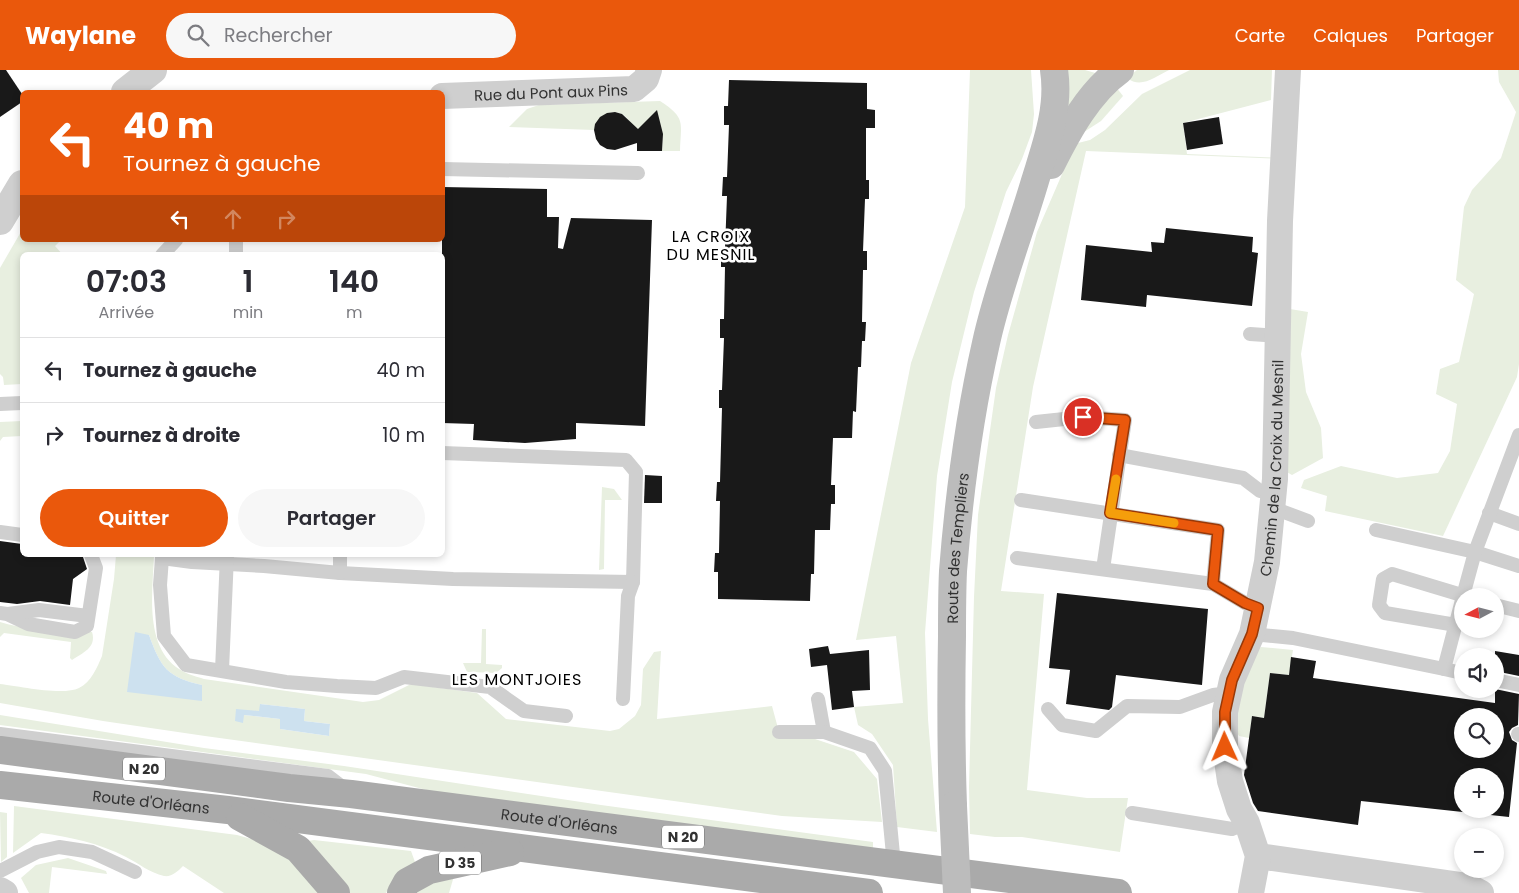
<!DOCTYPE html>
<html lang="fr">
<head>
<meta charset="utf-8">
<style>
	body { margin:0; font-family:Poppins,sans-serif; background:#f7f7f7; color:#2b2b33; height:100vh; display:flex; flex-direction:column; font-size:19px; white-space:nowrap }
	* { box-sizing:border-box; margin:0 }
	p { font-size:16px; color:#7c7c81 }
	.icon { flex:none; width:28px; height:28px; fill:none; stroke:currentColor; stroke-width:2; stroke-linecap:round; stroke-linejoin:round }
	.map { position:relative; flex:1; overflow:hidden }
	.side { position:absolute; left:20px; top:182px; width:425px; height:305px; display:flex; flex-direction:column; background:#fff; border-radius:8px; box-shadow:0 2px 8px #0003 }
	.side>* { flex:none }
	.top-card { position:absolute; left:20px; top:20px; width:425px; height:152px; border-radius:8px; box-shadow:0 2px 8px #0003; background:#ea580c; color:#fff; overflow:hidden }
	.needle { width:32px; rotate:263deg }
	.buttons { position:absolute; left:1454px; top:518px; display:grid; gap:10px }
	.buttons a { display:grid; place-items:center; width:50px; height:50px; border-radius:50%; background:#fff; box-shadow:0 2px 8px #0003; font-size:25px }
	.pin { position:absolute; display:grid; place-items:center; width:42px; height:42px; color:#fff; margin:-21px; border:2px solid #fff; border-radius:50%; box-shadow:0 1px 5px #0007 }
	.me { position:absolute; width:55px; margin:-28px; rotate:359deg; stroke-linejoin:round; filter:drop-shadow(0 0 4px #0008) }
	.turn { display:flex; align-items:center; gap:18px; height:105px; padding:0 20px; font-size:22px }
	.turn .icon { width:65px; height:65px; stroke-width:2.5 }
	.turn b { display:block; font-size:35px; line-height:42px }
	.lanes { display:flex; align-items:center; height:48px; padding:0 20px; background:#0003; justify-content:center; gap:25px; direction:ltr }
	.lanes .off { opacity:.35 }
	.eta { display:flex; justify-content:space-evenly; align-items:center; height:85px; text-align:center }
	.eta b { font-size:30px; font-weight:600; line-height:35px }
	.action { display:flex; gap:10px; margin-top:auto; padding:10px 20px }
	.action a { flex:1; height:58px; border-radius:30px; background:#ea580c; color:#fff; font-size:20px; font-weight:600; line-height:58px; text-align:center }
	.action a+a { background:#f7f7f7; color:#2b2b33 }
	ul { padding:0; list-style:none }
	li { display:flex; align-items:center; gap:15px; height:65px; padding:0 20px; border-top:1px solid #e1e1e2 }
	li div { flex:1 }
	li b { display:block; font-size:19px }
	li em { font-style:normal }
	header { display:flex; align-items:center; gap:30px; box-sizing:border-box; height:70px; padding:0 25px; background:#ea580c; color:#fff }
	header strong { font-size:24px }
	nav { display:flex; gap:28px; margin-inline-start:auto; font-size:18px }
	.search { width:350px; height:45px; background:#f7f7f7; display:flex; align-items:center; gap:12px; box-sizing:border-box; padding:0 18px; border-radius:28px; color:#7c7c81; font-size:19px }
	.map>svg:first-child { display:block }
	.green { fill:#e8efe0; fill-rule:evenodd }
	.water { fill:#cde1ef }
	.building { fill:#191919; fill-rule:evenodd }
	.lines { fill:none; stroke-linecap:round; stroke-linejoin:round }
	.service { stroke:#cfcfcf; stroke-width:14 }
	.minor { stroke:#cfcfcf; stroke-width:26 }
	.tertiary { stroke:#cfcfcf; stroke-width:28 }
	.secondary { stroke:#bcbcbc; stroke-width:28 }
	.primary { stroke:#aaa; stroke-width:28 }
	.secondary-bridge { stroke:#bcbcbc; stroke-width:28 }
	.route-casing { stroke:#983908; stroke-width:12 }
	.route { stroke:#ea580c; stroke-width:9 }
	.slow { stroke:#f59e0b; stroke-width:9 }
	.labels { text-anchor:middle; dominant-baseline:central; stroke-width:5; stroke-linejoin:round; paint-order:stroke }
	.shield { fill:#fff; stroke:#707070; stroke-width:1 }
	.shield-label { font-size:14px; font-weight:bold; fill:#323232 }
	.street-label { font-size:15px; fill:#323232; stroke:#fff }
	.neighbourhood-label { font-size:16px; letter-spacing:1px; fill:#000; stroke:#fff }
</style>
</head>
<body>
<header>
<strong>Waylane</strong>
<div class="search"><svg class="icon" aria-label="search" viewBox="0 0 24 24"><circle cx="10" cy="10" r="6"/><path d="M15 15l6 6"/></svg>Rechercher</div>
<nav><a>Carte</a><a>Calques</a><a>Partager</a></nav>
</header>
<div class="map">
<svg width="1519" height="823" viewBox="0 0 1519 823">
	<rect width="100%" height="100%" fill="#fff"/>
	<g class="green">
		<polygon points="970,0 1031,0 1034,44 1032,62 1022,89 1006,122 974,222 952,312 937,406 925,563 928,649 937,762 897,757 893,695 872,664 858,655 854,637 903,633 896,566 856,570 911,293 965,137"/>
		<polygon points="1063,0 1085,0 1102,5 1067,52"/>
		<path d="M1137,0H1169C1155,7 1141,19 1127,8Z"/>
		<polygon points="1190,0 1272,0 1271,30 1183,53 1187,84 1282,88 1282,89 1086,81 1033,317 1001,521 1044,524 1027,720 1087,728 1128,728 1120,782 1022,767 995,767 970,764 969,717 974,527 978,445 996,318 1008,265 1037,162 1069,88 1078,73 1090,70 1105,60 1142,24"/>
		<polygon points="1498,0 1519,0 1519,294 1517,307 1443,466 1325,441 1327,426 1301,418 1304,410 1341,396 1397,408 1438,403 1450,381 1457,334 1436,324 1440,299 1459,292 1474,224 1456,210 1464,137 1472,120 1501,88 1516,42 1499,12"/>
		<polygon points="1116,17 1123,26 1101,51 1084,62 1094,41"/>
		<path d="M660,31C686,48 681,52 680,81H662L663,64L646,54L632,63C632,37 600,35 594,60L509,57L527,39L539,35Z"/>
		<polygon points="22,160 22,170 61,170 55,176 63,185 22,185 22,314 4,315 3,307 0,304 0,198"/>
		<polygon points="1290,239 1308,242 1301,284 1306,322 1321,358 1323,388 1292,405 1285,401"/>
		<polygon points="22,351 22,366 3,367 0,371 0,352"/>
		<polygon points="602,417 614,419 622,430 605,430 604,499 599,500"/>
		<path d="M116,485H154C153,520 144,572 176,597C184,603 194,606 204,609L363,632L379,630L411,614L477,623L506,649L610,661L619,659L635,646L641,635L643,599L654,582L661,581L657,649L772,636L779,662L787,669L812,668L854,682L877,709L882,752L782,746L205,666L103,651L0,633V614C18,616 63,626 79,618C91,612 97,598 102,586L114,509ZM149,565C161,598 167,607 202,615L128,622ZM260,634L305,639L304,651L330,654L329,666L280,659V649L244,645L260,641Z"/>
		<path d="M0,552C21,558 43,562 65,563C75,564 83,561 92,562C97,578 82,583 72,590L70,588L71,572L4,563L0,567Z"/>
		<polygon points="482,559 486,559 486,594 502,595 502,598 496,603 470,602 467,602 463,593 481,593"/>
		<polygon points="1261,577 1293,580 1289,605 1270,603 1264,648 1252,646 1249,668 1239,666 1234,657 1249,587"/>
		<polygon points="0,645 204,678 344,696 601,735 873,772 873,778 434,722 366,704 0,655"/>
		<path d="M14,736L237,765L276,776L324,823H224L183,796C177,802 172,807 164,806C150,803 138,793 126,787C99,773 70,767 41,763L13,783Z"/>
		<polygon points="0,742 7,743 7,787 1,792"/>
		<path d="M314,770L411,781L415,792C405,801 392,810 386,823H349L308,771Z"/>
		<polygon points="68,788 106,801 107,804 52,797 49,823 29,823 21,808 36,795"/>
		<polygon points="454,806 449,823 412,823 422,815"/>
	</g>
	<g class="water">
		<path d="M135,562L149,565C161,598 167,607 202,615V631L127,622Z"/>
		<polygon points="260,634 305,639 304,651 330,654 329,666 280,659 280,649 244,645 243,653 235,651 236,639 259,641"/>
	</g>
	<g class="building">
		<polygon points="0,0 6,0 22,24 22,32 0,47"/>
		<polygon points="729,10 867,13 867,39 875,40 875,58 866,58 866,110 869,110 869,129 865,129 863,181 867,181 867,200 863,200 862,252 866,252 865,271 862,271 861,297 858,297 856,342 853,341 852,368 833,368 831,415 835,415 835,434 831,434 830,460 815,460 814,504 811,504 810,531 718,529 718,502 714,502 715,483 719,483 720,431 716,431 717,412 720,412 722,338 719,338 719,320 722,320 724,268 720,268 720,249 724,249 725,197 721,197 721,178 725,178 727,126 722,126 723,107 727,107 729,55 724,55 724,36 728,36"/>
		<polygon points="657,40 663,64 662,81 637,81 637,73 615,80 607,79 600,75 596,69 594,60 595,54 600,47 607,43 615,42 622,44 638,59"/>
		<polygon points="1219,47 1223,74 1187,80 1183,53"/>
		<polygon points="442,117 547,119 547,147 559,147 558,178 563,179 571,148 652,150 645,356 576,353 576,369 525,373 473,370 474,354 442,353"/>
		<polygon points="1166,158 1253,167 1252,182 1258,183 1252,236 1147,225 1146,237 1081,230 1086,175 1152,182 1151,172 1164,173"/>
		<polygon points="645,405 662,406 662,433 644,433"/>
		<polygon points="0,471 22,474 22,485 73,485 83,487 87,499 73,509 70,535 40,531 17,534 0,532"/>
		<polygon points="1057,523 1208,539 1202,615 1116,605 1112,637 1109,640 1066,634 1070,600 1049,598"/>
		<polygon points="828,576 830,584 869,580 870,620 852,621 854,637 832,640 827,595 811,597 809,579"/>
		<polygon points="1495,581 1519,585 1519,606 1495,601"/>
		<path d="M1291,587L1316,591L1313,608L1495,633V619L1519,624L1518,655L1512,658L1509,662L1512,670L1517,673L1509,747L1361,731L1358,755L1258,741L1253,733L1244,705L1252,646L1264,648L1270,603L1289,605ZM1462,646H1495V679H1462ZM1462,706H1495V739H1462Z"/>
	</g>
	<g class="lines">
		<g class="service">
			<polyline points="442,99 638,103"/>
			<polyline points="236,170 236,185"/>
			<polyline points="162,185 176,170"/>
			<polyline points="1250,264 1278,266"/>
			<polyline points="0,334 22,333"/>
			<polyline points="1036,352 1083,347 1125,350 1103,499"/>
			<polyline points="442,383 626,390 636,402 633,512 453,509 340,503 264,496 192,492 162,488 160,515 164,566 186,595 286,612 337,616 376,618 404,607 490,617 524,641 566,646"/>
			<polyline points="1119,385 1243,408 1260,421 1274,424"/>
			<polyline points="1021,430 1218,460 1213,514"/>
			<polyline points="1273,438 1308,451"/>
			<polyline points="1489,443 1519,454"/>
			<polyline points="1376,460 1475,482 1519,496"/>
			<polyline points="0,462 22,465"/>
			<polyline points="1017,488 1213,514 1245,533 1258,537"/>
			<polyline points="340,503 340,485"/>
			<polyline points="1463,526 1475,482 1519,365"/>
			<polyline points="1495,535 1519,541"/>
			<polyline points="0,543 7,544 28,554 75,562 87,556 96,498 91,485"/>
			<polyline points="8,544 39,540 88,546"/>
			<polyline points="1456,555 1385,543 1379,535 1383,509 1392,504 1465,526"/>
			<polyline points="1252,564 1293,568 1444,599 1462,530"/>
			<polyline points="1444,599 1462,603"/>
			<polyline points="222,600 227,486"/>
			<polyline points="1495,610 1519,615"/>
			<polyline points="623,629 628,526 633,512"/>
			<polyline points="818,629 824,662"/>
			<polyline points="1048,639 1062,655 1096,661 1127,636 1180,637 1213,625 1230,623"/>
			<polyline points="779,662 824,662 870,678 885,701 894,795"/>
			<polyline points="0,664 328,706 345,719"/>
			<polyline points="1518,664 1519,665"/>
			<polyline points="1132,743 1232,759 1247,753"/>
			<polyline points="0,801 37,782 59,777 92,782 135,802"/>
		</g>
		<g class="minor">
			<path id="s1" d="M442,26L634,19L646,9L649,0"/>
			<polyline points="1258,786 1468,816 1481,823"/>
			<polyline points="0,820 5,823"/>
			<path id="s2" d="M1251,823L1258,786L1247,753L1239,739L1230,711L1225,677V642L1232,610L1252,564L1267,492L1275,409L1280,151L1288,0"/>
		</g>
		<g class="tertiary">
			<polyline points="125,22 153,0"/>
			<polyline points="0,151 22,114"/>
		</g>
		<g class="secondary">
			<path d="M1051,95C1068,61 1089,22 1120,0"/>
			<path id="s3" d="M953,736C951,679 951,622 952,566C952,544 952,523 953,501C959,425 969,348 986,273C998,218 1019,165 1035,111C1046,75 1060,38 1054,0"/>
		</g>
		<g class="primary">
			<path id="s4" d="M0,680L289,718L351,724L1118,823"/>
			<path id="s5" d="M0,715L228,740L869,823"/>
			<polyline points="240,747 298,779 336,823"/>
			<polyline points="401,823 407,812 429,800 510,782"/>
		</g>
		<polyline class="secondary-bridge" points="953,736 957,823"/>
	</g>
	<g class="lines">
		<g class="route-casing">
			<polyline id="route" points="1083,347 1125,350 1110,443 1218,460 1213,514 1245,533 1258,538 1252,564 1232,610 1225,642 1225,677"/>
		</g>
		<use href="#route" class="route"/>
		<polyline class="slow" points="1116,409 1110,443 1174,453"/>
	</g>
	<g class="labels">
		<g class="shield">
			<rect x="123" y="687.5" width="42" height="23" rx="4"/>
			<rect x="662" y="755.5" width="42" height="23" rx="4"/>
			<rect x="439" y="781.5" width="42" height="23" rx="4"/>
		</g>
		<g class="shield-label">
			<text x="144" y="699">N 20</text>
			<text x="683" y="767">N 20</text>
			<text x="460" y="793">D 35</text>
		</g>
		<g class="street-label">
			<text stroke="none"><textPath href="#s1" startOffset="109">Rue du Pont aux Pins</textPath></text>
			<text stroke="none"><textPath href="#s2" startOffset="438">Chemin de la Croix du Mesnil</textPath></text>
			<text stroke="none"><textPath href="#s3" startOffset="258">Route des Templiers</textPath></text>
			<text stroke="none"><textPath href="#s5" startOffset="152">Route d'Orléans</textPath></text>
			<text stroke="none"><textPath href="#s4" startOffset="564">Route d'Orléans</textPath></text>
		</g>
		<g class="neighbourhood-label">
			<text x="711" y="166">LA CROIX<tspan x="711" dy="18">DU MESNIL</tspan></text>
			<text x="517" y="609">LES MONTJOIES</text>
		</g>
	</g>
</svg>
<div class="buttons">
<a><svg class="needle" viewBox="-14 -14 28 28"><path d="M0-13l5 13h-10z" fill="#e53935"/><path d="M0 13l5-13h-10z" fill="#7c7c81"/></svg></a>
<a><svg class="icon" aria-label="sound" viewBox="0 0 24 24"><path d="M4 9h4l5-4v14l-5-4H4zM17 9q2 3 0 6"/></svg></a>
<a><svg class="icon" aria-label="search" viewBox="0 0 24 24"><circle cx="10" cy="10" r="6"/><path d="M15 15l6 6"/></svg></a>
<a>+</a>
<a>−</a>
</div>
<div class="pin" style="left:1083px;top:347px;background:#d93025"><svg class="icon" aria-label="arrive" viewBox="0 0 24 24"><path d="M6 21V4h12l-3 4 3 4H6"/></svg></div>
<svg class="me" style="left:1225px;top:677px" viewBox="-20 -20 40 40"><path d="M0-17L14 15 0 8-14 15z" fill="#ea580c" stroke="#fff" stroke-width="4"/></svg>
<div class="top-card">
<div class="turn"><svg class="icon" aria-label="left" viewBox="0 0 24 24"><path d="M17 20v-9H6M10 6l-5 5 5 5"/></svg><div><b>40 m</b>Tournez à gauche</div></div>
<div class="lanes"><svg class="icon" aria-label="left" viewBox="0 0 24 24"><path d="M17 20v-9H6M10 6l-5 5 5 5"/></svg><svg class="icon off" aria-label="ahead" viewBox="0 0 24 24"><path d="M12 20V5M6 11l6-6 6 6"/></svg><svg class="icon off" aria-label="right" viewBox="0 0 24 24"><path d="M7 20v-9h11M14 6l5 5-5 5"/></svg></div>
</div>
<section class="side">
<div class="eta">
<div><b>07:03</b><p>Arrivée</p></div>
<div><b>1</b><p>min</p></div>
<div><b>140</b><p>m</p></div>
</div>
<ul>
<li><svg class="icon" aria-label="left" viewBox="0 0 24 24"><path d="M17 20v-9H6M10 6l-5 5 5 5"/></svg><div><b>Tournez à gauche</b></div><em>40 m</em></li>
<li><svg class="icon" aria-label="right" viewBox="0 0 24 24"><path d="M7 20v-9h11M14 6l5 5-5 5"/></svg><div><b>Tournez à droite</b></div><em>10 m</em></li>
</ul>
<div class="action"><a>Quitter</a><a>Partager</a></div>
</section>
</div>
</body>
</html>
